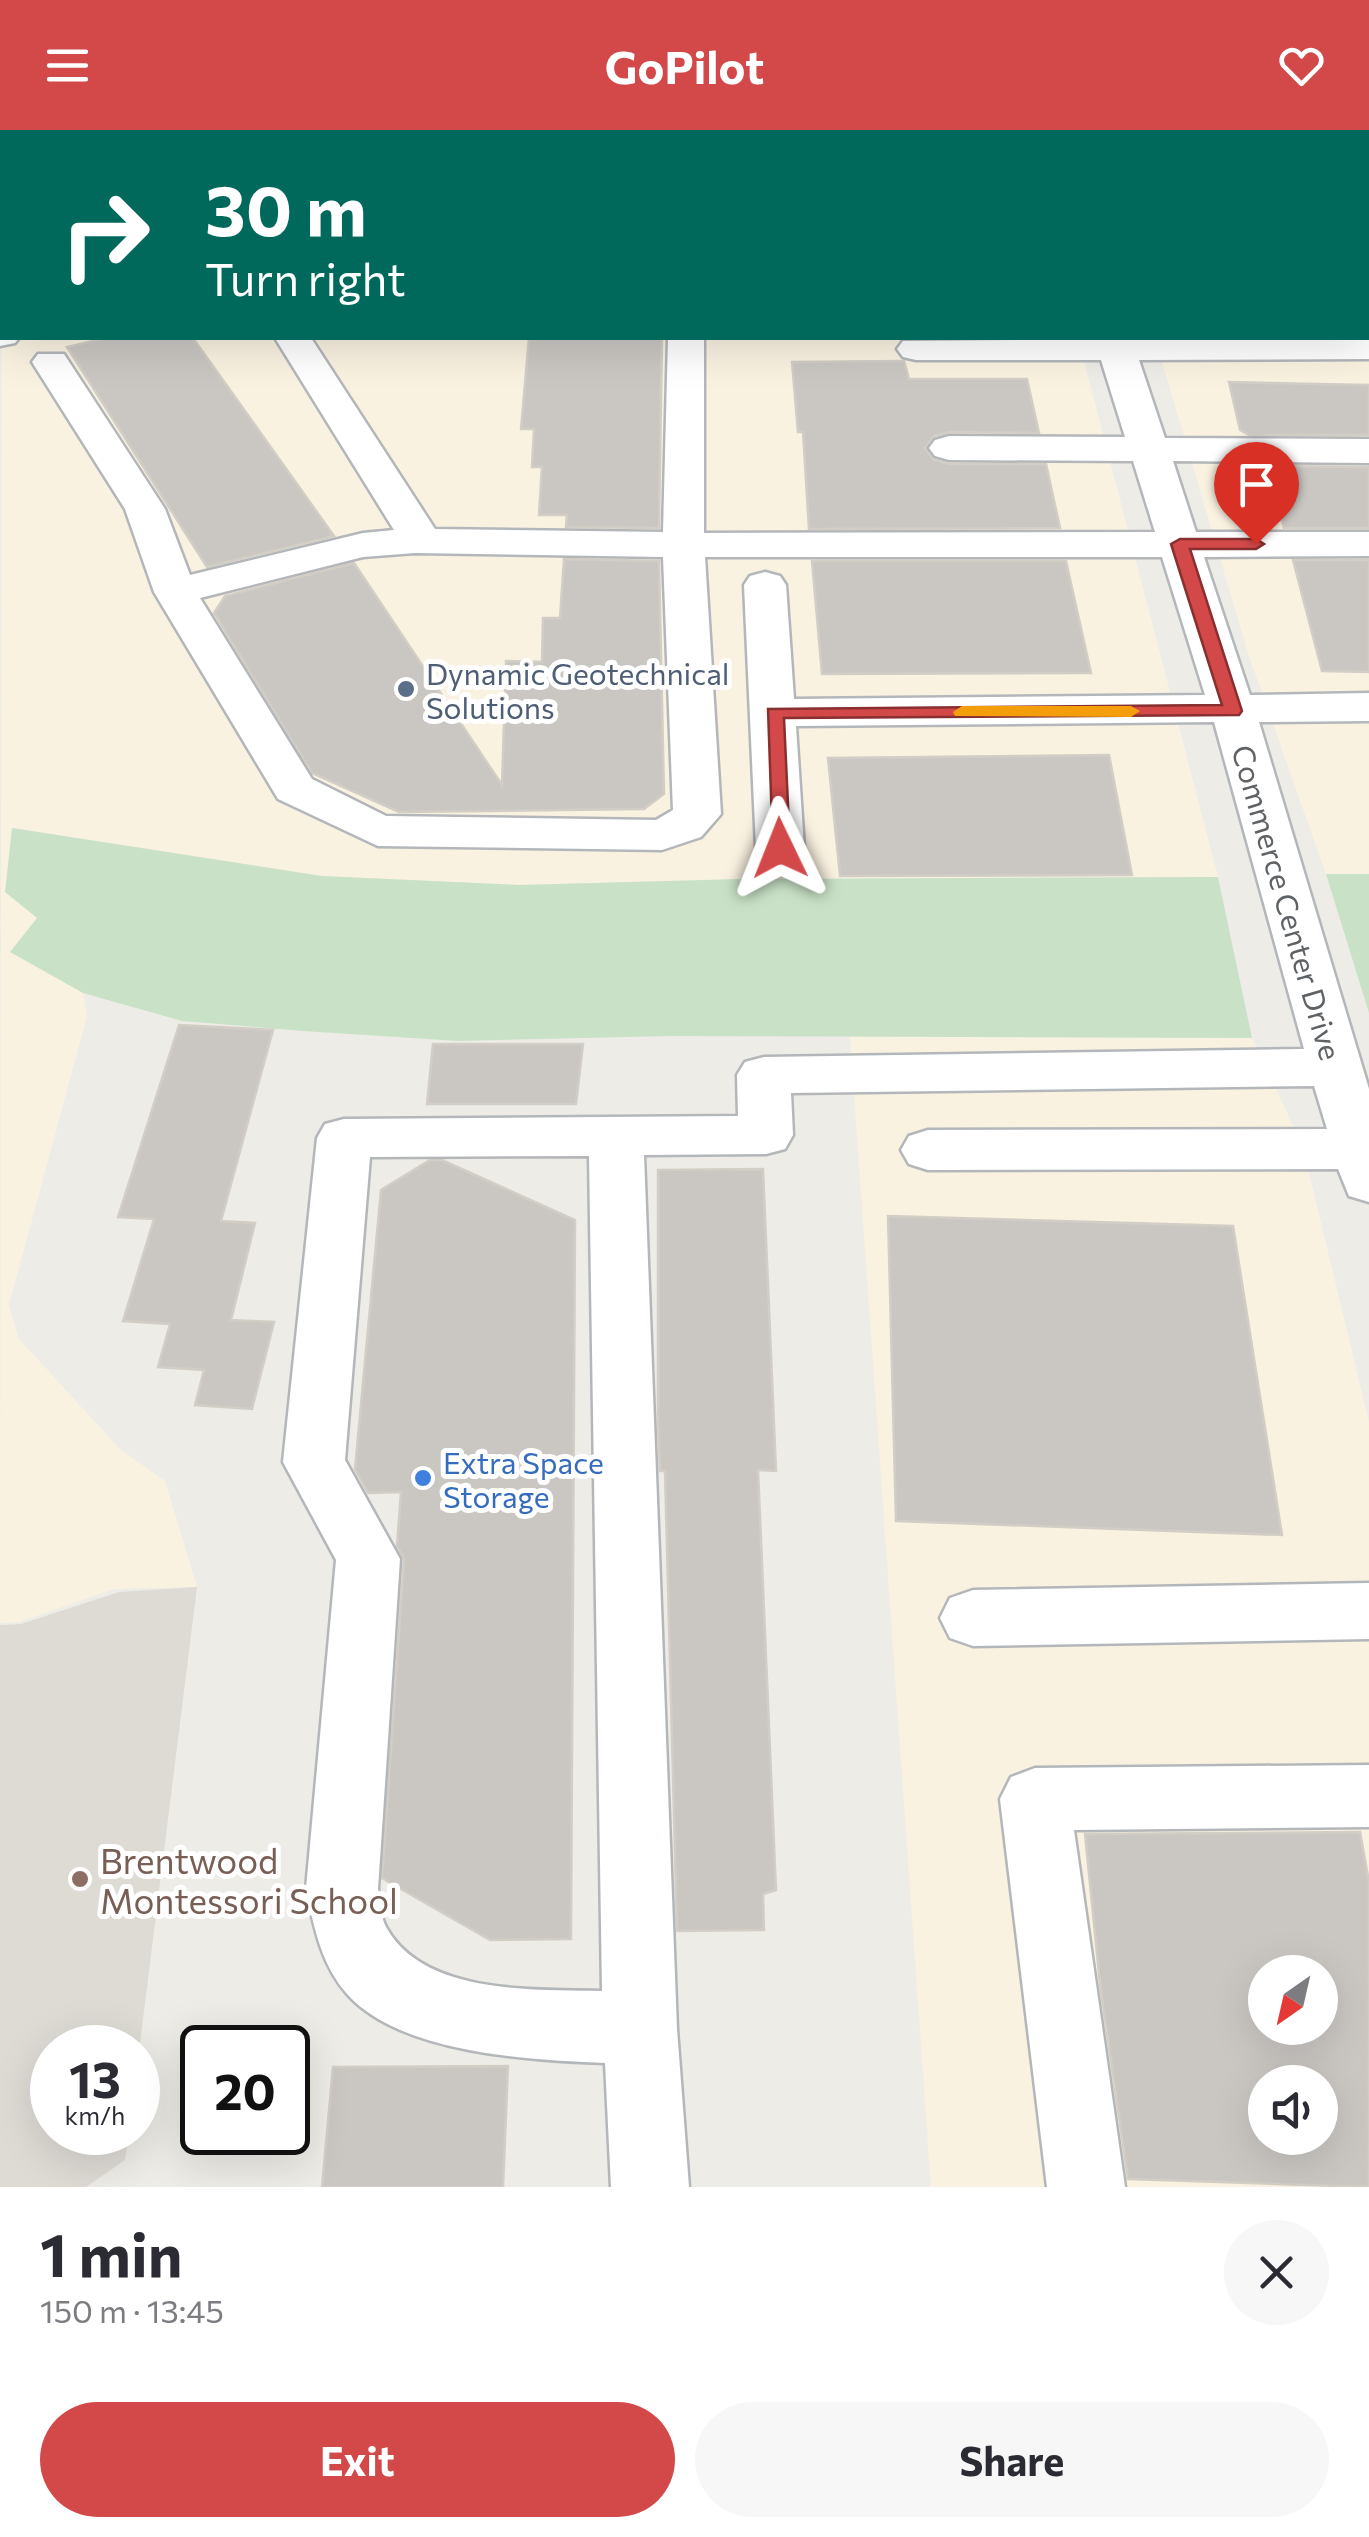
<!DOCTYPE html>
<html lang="en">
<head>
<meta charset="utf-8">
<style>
	body { margin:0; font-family:Commissioner,sans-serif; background:#f7f7f7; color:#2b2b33; height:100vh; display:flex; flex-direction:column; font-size:38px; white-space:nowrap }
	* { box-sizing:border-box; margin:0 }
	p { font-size:32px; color:#7c7c81 }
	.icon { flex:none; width:55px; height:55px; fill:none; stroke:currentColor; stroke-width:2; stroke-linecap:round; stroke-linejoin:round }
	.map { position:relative; height:2057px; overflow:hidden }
	.drawer { display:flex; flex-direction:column; background:#fff; flex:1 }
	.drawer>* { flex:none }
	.guide { position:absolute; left:0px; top:0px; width:1370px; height:210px; box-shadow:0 10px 40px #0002; background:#00695c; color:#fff; overflow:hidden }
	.needle { width:65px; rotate:214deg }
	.buttons { position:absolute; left:1248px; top:1825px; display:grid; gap:20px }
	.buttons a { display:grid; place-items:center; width:90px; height:90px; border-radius:50%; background:#fff; box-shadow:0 10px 40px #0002; font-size:50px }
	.speed { position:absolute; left:30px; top:1895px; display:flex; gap:20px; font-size:50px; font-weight:700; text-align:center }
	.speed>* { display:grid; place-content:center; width:130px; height:130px; border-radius:50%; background:#fff; box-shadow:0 10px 40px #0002; line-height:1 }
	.speed small { font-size:25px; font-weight:400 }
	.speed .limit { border:5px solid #111; border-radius:15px; background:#fff; color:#111 }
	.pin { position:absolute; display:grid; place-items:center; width:85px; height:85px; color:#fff; margin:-102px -42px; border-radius:50% 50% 50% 0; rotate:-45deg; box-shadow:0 0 10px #0007 }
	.pin .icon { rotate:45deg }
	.me { position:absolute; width:110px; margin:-55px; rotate:358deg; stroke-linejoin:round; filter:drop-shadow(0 0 8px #0008) }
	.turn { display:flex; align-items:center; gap:35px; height:210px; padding:0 40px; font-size:45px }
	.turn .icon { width:130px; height:130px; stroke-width:2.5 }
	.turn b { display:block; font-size:70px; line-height:85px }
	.round { display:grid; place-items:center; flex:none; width:105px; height:105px; border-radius:52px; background:#f7f7f7 }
	.overview { display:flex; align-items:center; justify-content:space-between; height:170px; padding:0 40px }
	h1 { font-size:60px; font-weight:700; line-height:75px }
	.primary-button { display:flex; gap:20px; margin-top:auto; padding:20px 40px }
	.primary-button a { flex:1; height:115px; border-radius:60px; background:#d34949; color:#fff; font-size:40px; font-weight:700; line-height:115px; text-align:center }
	.primary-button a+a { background:#f7f7f7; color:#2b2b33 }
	header { display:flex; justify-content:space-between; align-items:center; height:130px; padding:0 40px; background:#d34949; color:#fff; font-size:45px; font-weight:700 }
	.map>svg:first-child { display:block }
	.commercial { fill:#faf2e1; fill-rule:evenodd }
	.education { fill:#dedbd5 }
	.green { fill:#c9e2c7 }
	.building { fill:#cac7c3; stroke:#d2cec6; stroke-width:2.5; fill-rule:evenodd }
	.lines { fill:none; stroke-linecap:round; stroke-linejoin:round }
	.minor-casing { stroke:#b4b7ba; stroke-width:5 }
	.minor { fill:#fff; fill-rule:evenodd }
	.route { fill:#d34949; stroke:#892f2f; stroke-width:2.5 }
	.slow { fill:#f59e0b }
	.service-dot { fill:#5c6f8a; stroke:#fff; stroke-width:4 }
	.shop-dot { fill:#3f7fe0; stroke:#fff; stroke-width:4 }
	.education-dot { fill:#8d6e63; stroke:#fff; stroke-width:4 }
	.labels { text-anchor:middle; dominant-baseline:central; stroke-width:10; stroke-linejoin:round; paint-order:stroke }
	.service-label { font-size:30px; fill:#4e5e75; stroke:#fff; text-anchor:start }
	.street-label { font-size:30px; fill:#5e6265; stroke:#fff }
	.shop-label { font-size:30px; fill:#366cbe; stroke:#fff; text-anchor:start }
	.near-education-label { font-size:35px; fill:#785e54; stroke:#fff; text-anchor:start }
</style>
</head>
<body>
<header><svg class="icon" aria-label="menu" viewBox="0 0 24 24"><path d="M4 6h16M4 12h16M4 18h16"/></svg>GoPilot<svg class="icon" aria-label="heart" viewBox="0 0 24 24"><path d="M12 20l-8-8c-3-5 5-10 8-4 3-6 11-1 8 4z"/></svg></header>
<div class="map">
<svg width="1369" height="2057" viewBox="0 0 1369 2057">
	<rect width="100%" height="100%" fill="#eeece7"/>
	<g class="commercial">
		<polygon points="12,0 1025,0 1026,2 8,2"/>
		<polygon points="1092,0 1369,0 1369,744 1326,744 1248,523 1155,208 1368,208 1368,2"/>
		<polygon points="2,5 2,208 1078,208 1218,747 740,749 519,755 322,746 13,698 37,788 11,822 83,863 87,886 9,1175 19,1209 120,1319 165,1351 197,1457 114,1459 19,1492 0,1493"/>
		<path d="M850,906L1252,908L1302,1014L1369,1292V2057H931ZM1265,1842H1320V1898H1265ZM1265,1952H1320V2008H1265Z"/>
	</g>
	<polygon class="education" points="197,1457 138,1929 138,1918 52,1918 52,2002 129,2003 125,2030 86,2057 0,2057 0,1495 21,1494 119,1462"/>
	<g class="green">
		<polygon points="12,698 322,746 519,755 740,749 1218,747 1252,908 671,906 458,911 303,901 182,891 83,863 10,822 37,788 5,762"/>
		<polygon points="1326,744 1369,744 1369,883"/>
	</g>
	<g class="building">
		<polygon points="106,208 193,208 334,406 207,437 67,217"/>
		<polygon points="529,208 662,208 659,398 566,397 567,385 539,385 542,337 532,337 534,299 521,299"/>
		<polygon points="904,231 909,249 1027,249 1039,303 949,302 934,306 925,318 934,330 949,334 1046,334 1060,398 809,399 803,302 798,302 792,232"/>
		<polygon points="1229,252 1369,255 1369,305 1249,305 1240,300"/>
		<polygon points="1257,336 1369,337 1369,398 1284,398 1282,390 1272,390"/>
		<polygon points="564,429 659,431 664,664 644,679 399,682 312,643 214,483 225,466 354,433 502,655 506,531 542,532 543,488 560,488"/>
		<polygon points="1293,430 1369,430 1369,542 1322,541"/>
		<polygon points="812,431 1066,431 1091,543 822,544"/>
		<polygon points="1109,625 1132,745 840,746 828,628"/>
		<polygon points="179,895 273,900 221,1091 255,1093 231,1190 274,1192 252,1279 195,1275 204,1240 158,1237 170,1194 123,1191 154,1089 118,1087"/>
		<polygon points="433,914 583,914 576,974 427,974"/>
		<polygon points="430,1030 442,1030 575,1090 571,1809 490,1810 382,1748 404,1429 397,1416 401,1362 368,1363 355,1339 381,1060"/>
		<polygon points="763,1039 776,1341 758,1340 776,1760 763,1764 764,1800 677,1801 665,1341 660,1341 658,1293 658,1040"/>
		<polygon points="888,1086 1233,1096 1282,1405 896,1391"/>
		<path d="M1360,1702L1369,1752V2057L1128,2049L1100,1854L1085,1704ZM1265,1842H1320V1898H1265ZM1265,1952H1320V2008H1265Z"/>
		<polygon points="508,1936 503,2057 322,2057 333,1937"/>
	</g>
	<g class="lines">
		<g class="minor-casing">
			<g id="minor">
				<rect x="586" y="0" width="32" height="2"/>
				<polygon points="829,0 861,0 862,2 830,2"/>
				<polygon points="1035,0 1067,0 1068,2 1036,2"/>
				<polygon points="1242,0 1274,0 1275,2 1243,2"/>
				<rect x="0" y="4" width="2" height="20"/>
				<rect x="1368" y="24" width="1" height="23"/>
				<polygon points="0,194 2,208 19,208 15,213 0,216"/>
				<path d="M1369,207V229L1139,230L1165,308L1369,309V333L1173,331L1196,402H1369V426L1204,427L1250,565L1369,563V591L1259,592L1369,959V1072L1349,1066L1338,1039L928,1040L909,1034L901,1020L909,1006L928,1000L1327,999L1314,956L791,963L793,1005L785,1019L766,1024L644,1025L677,1899L689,2057H611L605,1933C530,1930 402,1924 348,1865C321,1835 314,1797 306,1759L336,1430L283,1332L317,1008L325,994L344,989L738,986L737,945L745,932L764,927L1304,919L1214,592L796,596L804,718L797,729L780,733L763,729L756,718L744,455L750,446L765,442L780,446L786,455L794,569L1205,565L1162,427H705L721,684L701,707L662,720L378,716L278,669L154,462L125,379L32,232L38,224H64L165,379L190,445L363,403L394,400L275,208H311L435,399L663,402L668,208H704V403L1155,402L1133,331L949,330L935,326L929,318L935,310L949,306L1125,307L1101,230H916L903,227L897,219L903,211ZM415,423L663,427L673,680L656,690L386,686L312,649L200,468L363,427ZM589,1026L602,1861C536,1859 424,1866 386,1797C380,1786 380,1771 378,1759L400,1429L345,1330L370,1027Z"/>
				<polygon points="1369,1453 1369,1509 973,1516 950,1508 940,1488 950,1468 973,1460"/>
				<polygon points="1369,1635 1369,1697 1074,1700 1125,2057 1047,2057 1000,1669 1011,1647 1035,1638"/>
			</g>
		</g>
		<use href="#minor" class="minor"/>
	</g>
	<polygon class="route" points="1180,409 1256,409 1264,414 1256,419 1190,419 1242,581 1239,585 784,588 790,718 787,722 773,722 768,579 1222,575 1171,414"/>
	<polygon class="slow" points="962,576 1131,576 1140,581 1131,587 955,586 953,582"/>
	<circle class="service-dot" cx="406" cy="559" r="10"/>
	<circle class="shop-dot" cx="423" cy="1348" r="10"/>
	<circle class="education-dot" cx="80" cy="1749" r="10"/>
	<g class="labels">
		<g class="service-label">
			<text x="426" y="542">Dynamic Geotechnical<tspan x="426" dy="34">Solutions</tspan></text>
		</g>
		<g class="street-label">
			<text transform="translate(1288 772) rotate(74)">Commerce Center Drive</text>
		</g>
		<g class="shop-label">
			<text x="443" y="1331">Extra Space<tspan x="443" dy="34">Storage</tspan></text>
		</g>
		<g class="near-education-label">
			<text x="100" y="1729">Brentwood<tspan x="100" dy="40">Montessori School</tspan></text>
		</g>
	</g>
</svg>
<div class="buttons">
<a><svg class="needle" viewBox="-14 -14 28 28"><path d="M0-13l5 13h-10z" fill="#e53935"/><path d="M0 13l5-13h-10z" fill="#7c7c81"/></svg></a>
<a><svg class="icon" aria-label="sound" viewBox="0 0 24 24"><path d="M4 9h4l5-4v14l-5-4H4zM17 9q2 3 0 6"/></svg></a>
</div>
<div class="speed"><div>13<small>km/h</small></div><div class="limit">20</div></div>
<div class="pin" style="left:1256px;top:414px;background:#d93025"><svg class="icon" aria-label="arrive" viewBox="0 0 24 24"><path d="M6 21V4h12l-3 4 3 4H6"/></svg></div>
<svg class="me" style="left:780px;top:718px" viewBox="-20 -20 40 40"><path d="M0-17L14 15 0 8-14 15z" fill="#d34949" stroke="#fff" stroke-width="4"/></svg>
<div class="guide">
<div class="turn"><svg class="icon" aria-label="right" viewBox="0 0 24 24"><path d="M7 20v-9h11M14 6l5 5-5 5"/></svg><div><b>30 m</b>Turn right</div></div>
</div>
</div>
<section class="drawer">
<div class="overview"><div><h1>1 min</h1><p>150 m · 13:45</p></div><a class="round"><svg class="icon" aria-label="close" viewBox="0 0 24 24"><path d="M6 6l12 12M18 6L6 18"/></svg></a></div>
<div class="primary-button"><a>Exit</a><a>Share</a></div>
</section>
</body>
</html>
